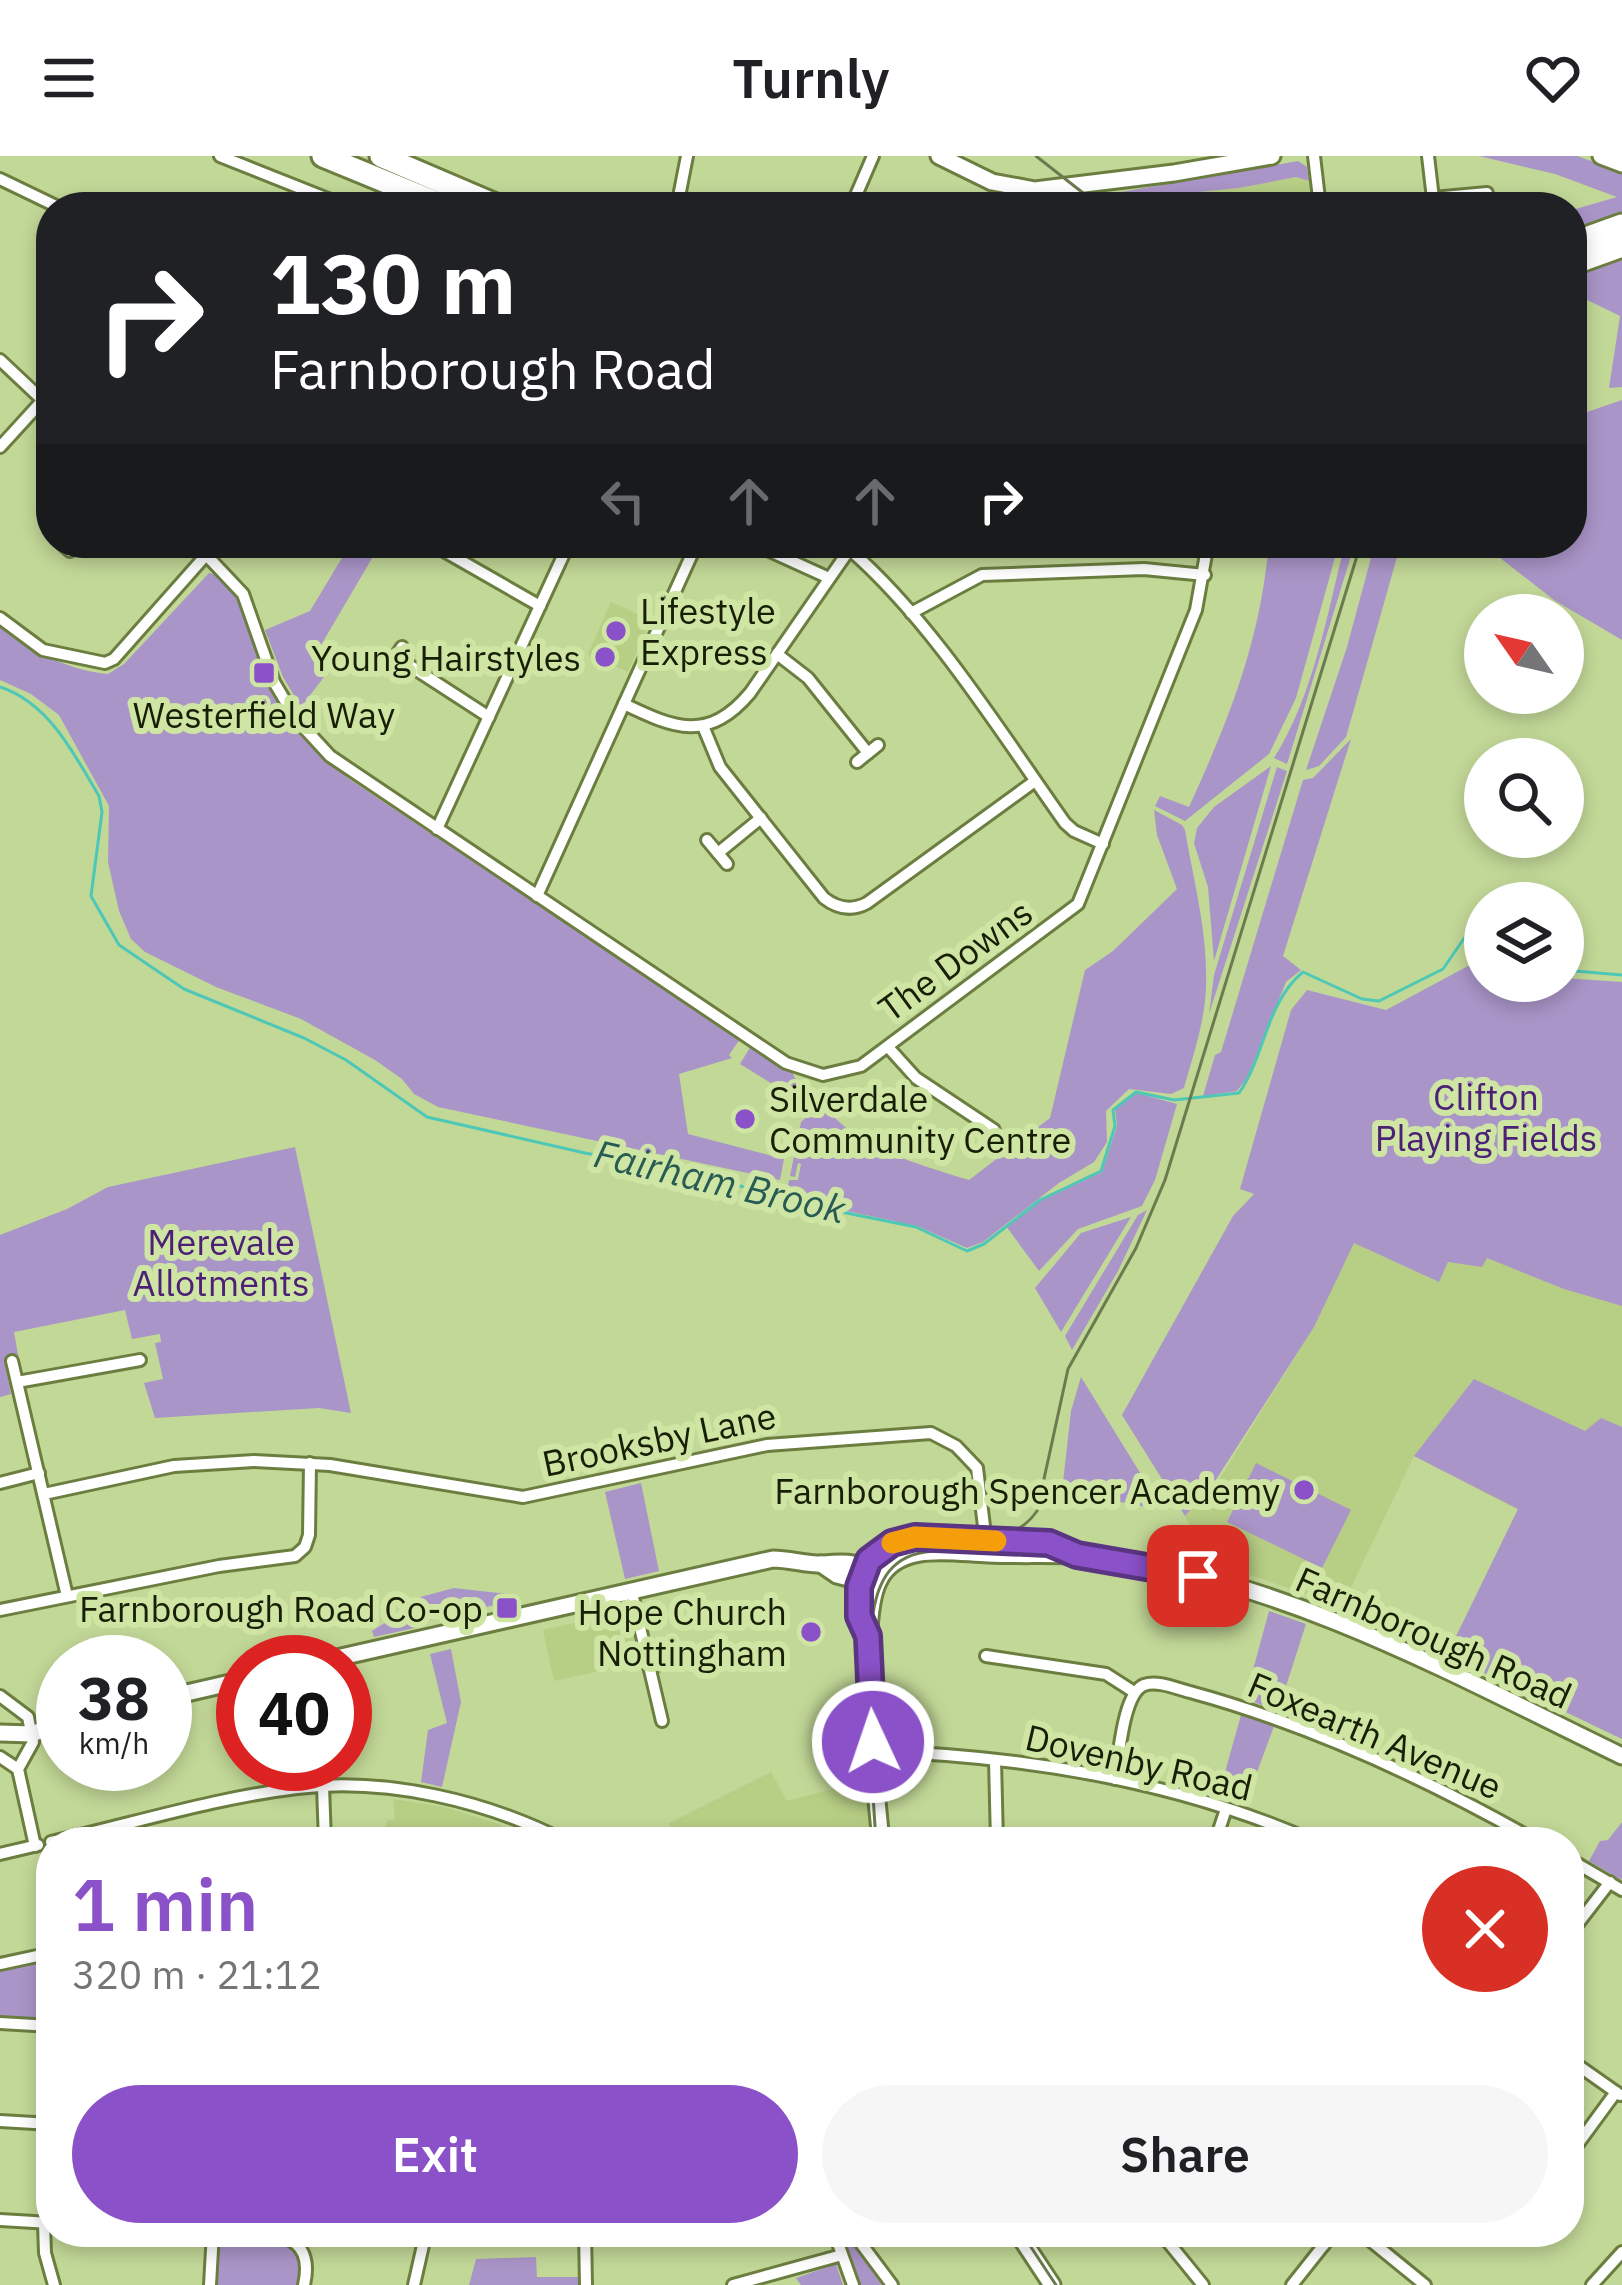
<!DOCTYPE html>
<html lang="en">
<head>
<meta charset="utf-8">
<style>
	body { margin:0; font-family:"IBM Plex Sans",sans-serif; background:#f6f6f6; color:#202124; height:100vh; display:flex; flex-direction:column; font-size:45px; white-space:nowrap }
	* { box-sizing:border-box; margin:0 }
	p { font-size:39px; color:#757577 }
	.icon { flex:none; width:66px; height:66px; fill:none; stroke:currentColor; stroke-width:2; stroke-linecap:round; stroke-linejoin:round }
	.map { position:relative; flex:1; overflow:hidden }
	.sheet { position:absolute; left:36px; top:1671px; width:1548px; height:420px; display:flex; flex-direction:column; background:#fff; border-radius:48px; box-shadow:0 6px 18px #0003 }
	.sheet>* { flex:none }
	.hud { position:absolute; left:36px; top:36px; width:1551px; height:366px; border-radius:48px; box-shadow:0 6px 18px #0003; background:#202124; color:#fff; overflow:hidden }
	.needle { width:78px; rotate:304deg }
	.fabs { position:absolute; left:1464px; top:438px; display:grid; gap:24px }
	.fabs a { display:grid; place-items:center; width:120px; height:120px; border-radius:50%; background:#fff; box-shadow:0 6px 18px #0003; font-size:60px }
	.speed { position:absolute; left:36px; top:1479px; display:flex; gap:24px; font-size:60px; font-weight:700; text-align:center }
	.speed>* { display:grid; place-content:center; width:156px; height:156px; border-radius:50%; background:#fff; box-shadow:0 6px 18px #0003; line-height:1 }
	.speed small { font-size:30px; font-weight:400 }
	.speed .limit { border:18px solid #d22; background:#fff; color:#111 }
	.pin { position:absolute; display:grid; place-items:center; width:102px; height:102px; color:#fff; margin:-51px; border-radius:24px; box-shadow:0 6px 18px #0006 }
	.me { position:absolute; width:132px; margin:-66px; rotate:357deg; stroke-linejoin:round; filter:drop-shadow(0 0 9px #0008) }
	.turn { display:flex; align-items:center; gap:42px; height:252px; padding:0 36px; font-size:54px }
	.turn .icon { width:156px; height:156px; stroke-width:2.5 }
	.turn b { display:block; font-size:84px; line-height:102px }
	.lanes { display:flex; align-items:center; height:114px; padding:0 36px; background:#0003; justify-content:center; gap:60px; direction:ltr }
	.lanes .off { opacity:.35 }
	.round { display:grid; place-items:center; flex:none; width:126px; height:126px; border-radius:63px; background:#f6f6f6 }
	.headline { display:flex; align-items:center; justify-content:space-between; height:204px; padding:0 36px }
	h1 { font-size:72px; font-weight:600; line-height:90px; color:#8a51c8 }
	.button { display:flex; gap:24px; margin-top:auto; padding:24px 36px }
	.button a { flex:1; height:138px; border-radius:72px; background:#8a51c8; color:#fff; font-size:48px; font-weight:600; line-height:138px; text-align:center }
	.button a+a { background:#f6f6f6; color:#202124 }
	header { display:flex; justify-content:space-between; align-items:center; height:156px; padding:0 36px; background:#fff; font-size:54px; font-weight:600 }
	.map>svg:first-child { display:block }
	.built { fill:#b7ce85 }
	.green { fill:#aa95c8 }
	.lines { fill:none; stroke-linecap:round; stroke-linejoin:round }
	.stream { stroke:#4ec7b7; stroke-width:3 }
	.street-casing { stroke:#6b7e40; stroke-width:16 }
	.secondary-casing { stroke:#6b7e40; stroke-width:21 }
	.highway-casing { stroke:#6b7e40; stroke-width:27 }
	.street { stroke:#fff; stroke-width:10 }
	.secondary { stroke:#fff; stroke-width:15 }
	.highway { stroke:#fff; stroke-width:21 }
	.tram { stroke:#6c7b4e; stroke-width:3 }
	.route-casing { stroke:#5a3582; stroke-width:30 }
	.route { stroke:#8a51c8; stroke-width:21 }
	.slow { stroke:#f59e0b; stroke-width:21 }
	.poi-dot { fill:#8a51c8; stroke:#cfe5a4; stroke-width:4.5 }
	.labels { text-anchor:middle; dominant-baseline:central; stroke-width:12; stroke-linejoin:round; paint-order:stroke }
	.poi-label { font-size:36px; fill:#181f06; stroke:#cfe5a4; text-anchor:end }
	.street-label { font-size:36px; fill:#181f06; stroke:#cfe5a4 }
	.park-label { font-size:36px; fill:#4c2076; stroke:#cfe5a4 }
	.water-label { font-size:39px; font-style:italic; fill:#285b54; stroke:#cfe5a4 }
</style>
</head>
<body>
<header><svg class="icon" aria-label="menu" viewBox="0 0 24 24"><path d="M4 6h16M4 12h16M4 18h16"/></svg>Turnly<svg class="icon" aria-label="heart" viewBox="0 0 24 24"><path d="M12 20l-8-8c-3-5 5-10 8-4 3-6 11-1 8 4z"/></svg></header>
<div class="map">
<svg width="1622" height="2129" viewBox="0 0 1622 2129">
	<rect width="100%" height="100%" fill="#c2d897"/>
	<g class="built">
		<polygon points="1296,21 1311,26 1314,51 1138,51 1137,42 1239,32"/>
		<polygon points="611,446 651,464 628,516 588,498"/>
		<polygon points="1353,1086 1438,1126 1448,1106 1481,1110 1486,1101 1564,1133 1622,1150 1622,1583 1447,1499 1518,1354 1414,1300 1342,1450 1206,1404 1185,1360 1197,1346 1204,1348 1314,1171"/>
		<polygon points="628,1455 639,1506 554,1525 543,1474"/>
		<polygon points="771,1616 787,1645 865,1625 871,1686 677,1686 669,1667"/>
		<polygon points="393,1643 444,1651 502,1669 490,1686 381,1686 388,1664 395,1664"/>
	</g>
	<g class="green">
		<polygon points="1479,0 1577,0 1622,16 1622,58 1572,76 1572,54 1617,41 1555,18"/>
		<polygon points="1298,5 1307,11 1309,25 1296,21 1239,32 1138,42 1138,51 1120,51 1104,39"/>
		<polygon points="1622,102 1622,231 1609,232 1620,160 1577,139 1572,140 1572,121"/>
		<polygon points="1622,244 1622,484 1554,444 1481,387 1572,387 1572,269 1587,256"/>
		<polygon points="351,387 381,387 321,489 324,521 301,551 283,521 265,474 310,455"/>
		<path d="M1269,387H1339L1296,542L1269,598L1185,665L1155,650L1160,640L1189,651C1230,561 1260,486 1269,387Z"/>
		<path d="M1345,387H1355L1287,608L1274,602C1314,539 1327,458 1345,387Z"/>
		<polygon points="1375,387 1401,387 1346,581 1319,610 1306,614 1347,491"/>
		<path d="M209,417C250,428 252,488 266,521C271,535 280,549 289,562C306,586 327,605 349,623L740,883L729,899L732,902L679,918L688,978L784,1003L780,1024L438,951L414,938L402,923L375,904L301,863L216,831L145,796L131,783L119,755L108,706L109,650L59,559L31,538L0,524V468C33,495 65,514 108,518L124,508Z"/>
		<polygon points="1351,583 1283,800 1301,814 1286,826 1247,922 1237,935 1203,940 1215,899 1221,896 1303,624 1313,622"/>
		<polygon points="1271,610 1214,805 1208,731 1194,687 1197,672 1214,651"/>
		<polygon points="1277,611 1287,615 1209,858 1214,819"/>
		<path d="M1154,654L1182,669L1185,674C1194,727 1208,777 1206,831C1205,865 1193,900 1184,932L1171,938L1129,933L1106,955L1107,986L1094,1006L1059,1027L983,1086L967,1092L917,1070L786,1042L789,1024H798L801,1008L798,1007L795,1021L790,1020L801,966L822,947C853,991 920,1009 969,1024L1050,962L1085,814L1113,795L1177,733L1157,679Z"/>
		<polygon points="1468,810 1485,812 1485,825 1563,825 1563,822 1622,826 1622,1150 1564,1133 1487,1102 1482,1111 1448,1106 1439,1126 1354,1087 1314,1171 1217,1322 1204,1349 1197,1346 1185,1360 1122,1259 1233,1060 1254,1038 1240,1033 1291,854 1307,834 1386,854"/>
		<polygon points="751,890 792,916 799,930 795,942 740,908"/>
		<polygon points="1137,937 1177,948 1155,1024 1142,1050 1078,1073 1039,1115 1006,1070 1040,1045 1102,1016 1117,970 1115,952"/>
		<polygon points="295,991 351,1257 319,1252 155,1262 144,1227 163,1223 155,1187 161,1186 160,1178 132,1183 125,1154 14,1176 19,1204 5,1207 11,1238 0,1241 0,1079 67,1053 108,1031"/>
		<polygon points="1147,1054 1118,1115 1072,1194 1065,1180 1138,1059"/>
		<polygon points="1131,1061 1061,1176 1035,1132 1081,1077"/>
		<polygon points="1081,1221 1163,1354 1062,1335 1071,1255"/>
		<polygon points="1474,1223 1585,1275 1601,1262 1622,1271 1622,1583 1447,1499 1518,1353 1414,1300"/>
		<polygon points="1256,1307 1351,1354 1322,1412 1227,1366"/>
		<polygon points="641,1327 659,1415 625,1423 605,1336"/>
		<polygon points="454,1432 507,1438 509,1446 419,1466 419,1471 374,1481 372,1475 414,1448 413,1443"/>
		<polygon points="1269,1455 1306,1468 1278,1555 1245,1543"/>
		<polygon points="451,1493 461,1546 442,1631 421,1626 428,1574 447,1567 430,1498"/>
		<polygon points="1241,1559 1274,1570 1245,1649 1218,1641"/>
		<polygon points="1622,1666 1622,1722 1621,1724 1589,1705 1600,1685 1608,1684"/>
		<polygon points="51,1802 51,1866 0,1863 0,1813"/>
		<path d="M226,2080C265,2082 311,2074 299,2129H216L218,2087Z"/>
		<path d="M853,2082C864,2098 870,2113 882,2129H861L846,2086Z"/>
		<polygon points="536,2101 537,2121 579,2121 579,2129 469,2129 476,2103"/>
		<polygon points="836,2108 843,2129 801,2129 796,2122"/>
	</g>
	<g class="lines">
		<g class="stream">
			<path d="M0,531C49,547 74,598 99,640L102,656L91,740L119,789L184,833L304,882L346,904L427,961L585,997L697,1017L797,1047L916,1071L967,1095L984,1088L1040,1044L1101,1015L1115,970L1113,954L1136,936L1174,944L1239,937C1265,900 1266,846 1303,816L1362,843L1379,845L1443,813L1465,781L1473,779L1485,785"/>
			<polyline points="1563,814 1622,819"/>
		</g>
		<g class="street-casing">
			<g id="street">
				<polyline points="220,0 348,51"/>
				<polyline points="1314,0 1320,51"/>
				<polyline points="1428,0 1434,51"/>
				<polyline points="0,23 58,51"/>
				<polyline points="1433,42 1487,37"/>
				<polyline points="677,51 687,0"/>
				<polyline points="851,51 873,0"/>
				<polyline points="0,204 51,252"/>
				<polyline points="0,291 43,244"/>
				<polyline points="61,387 70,395"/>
				<polyline points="195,387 243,438 274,526 296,563 330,600 786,907 823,919 861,910 1078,748 1196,454 1208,387"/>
				<polyline points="430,387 540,450"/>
				<polyline points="752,387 829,422"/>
				<path d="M849,393C932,465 1001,577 1065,667L1074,675L1103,688"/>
				<polyline points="911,457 982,419 1144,413 1205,419"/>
				<polyline points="0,462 43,494 105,507 114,503 207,398"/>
				<polyline points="777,498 808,522 868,597"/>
				<polyline points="395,500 489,561"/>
				<polyline points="388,512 402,491"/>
				<path d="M624,548C674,572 708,587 750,537L854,387"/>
				<path d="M703,570L720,611L824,742C838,753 852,755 867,747L1035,625"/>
				<polyline points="857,606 878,589"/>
				<polyline points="437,673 569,387"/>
				<polyline points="707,684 727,708"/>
				<polyline points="718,697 761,662"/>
				<polyline points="537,740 697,387"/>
				<polyline points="888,891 916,922 994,974"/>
				<polyline points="12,1205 67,1440"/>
				<polyline points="17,1226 140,1204"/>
				<polyline points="0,1327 39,1317"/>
				<polyline points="44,1338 174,1310 254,1305 330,1309 523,1341 767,1289 931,1277 956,1290 977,1312 986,1387"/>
				<polyline points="631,1433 662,1565"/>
				<polyline points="0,1454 219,1410 295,1400 305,1391 309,1379 310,1307"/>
				<polyline points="986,1500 1106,1518 1134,1536"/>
				<polyline points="649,1511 668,1506"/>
				<polyline points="0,1540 28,1561 33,1586 18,1613 35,1690"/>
				<path d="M874,1595C1023,1600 1178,1625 1315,1686"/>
				<polyline points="0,1601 18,1613"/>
				<polyline points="995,1604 997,1686"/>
				<path d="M1115,1623C1119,1601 1123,1537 1144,1529C1158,1524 1177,1533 1190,1536C1311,1569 1429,1624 1538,1686"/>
				<polyline points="323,1630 325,1686"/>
				<path d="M51,1686C132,1668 214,1642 297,1632C387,1621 487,1645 567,1686"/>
				<polyline points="1215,1686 1226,1653"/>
				<polyline points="0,1698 38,1689"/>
				<polyline points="1569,1703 1622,1734"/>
				<polyline points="1569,1779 1610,1726"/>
				<polyline points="0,1808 51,1797"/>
				<polyline points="0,1867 51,1870"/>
				<polyline points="1569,1903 1620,1939"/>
				<polyline points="0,1965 51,1968"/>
				<polyline points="1569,2000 1616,1936"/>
				<polyline points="0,2064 51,2067"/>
				<polyline points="44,2067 45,2097 54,2129"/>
				<path d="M214,2076C256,2078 318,2067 304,2129"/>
				<polyline points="585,2076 586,2129"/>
				<polyline points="834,2076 853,2129"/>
				<polyline points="847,2076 854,2078 892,2129"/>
				<polyline points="1160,2076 1203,2129"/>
				<polyline points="1307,2076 1324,2089"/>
				<polyline points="1360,2076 1425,2129"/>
				<polyline points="210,2129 213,2076"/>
				<polyline points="414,2129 426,2076"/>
				<polyline points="733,2129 842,2099"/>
				<polyline points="1292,2129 1334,2076"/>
				<polyline points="1592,2129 1622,2096"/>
			</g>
		</g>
		<g class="secondary-casing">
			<g id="secondary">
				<polyline points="939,0 992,26 1035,34 1174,17 1272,0"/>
				<polyline points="1601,0 1622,8"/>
				<polyline points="821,1408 837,1419 868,1427"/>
				<path d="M868,1480C849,1436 861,1386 915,1381L1049,1387L1068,1395"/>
				<path d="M319,1506L773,1403C790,1403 808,1409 824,1408C845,1406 864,1405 879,1424"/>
				<polyline points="165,1542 243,1524"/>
				<polyline points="0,1577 32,1578 63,1566"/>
				<path d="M881,1686C876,1630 856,1469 879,1424C899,1385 953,1397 988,1398C1030,1400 1073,1396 1115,1403C1297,1430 1458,1521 1622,1600"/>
				<polyline points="1017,2076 1052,2129"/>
			</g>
		</g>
		<g class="highway-casing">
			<g id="highway">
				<polyline points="323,0 447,51"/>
				<polyline points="381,0 500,51"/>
				<polyline points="1572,87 1622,69"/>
				<polyline points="1572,108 1622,90"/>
			</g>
		</g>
		<use href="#street" class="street"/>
		<use href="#secondary" class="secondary"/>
		<use href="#highway" class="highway"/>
		<g class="tram">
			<polyline points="1036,0 1101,51"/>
			<path d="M873,1458C879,1417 898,1394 942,1395"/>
			<path d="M876,1686L860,1435C870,1331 990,1424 1037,1355L1068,1213L1136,1092L1165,1024L1361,387"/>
			<polyline points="1021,2076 1056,2129"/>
		</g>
	</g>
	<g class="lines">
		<g class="route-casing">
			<polyline id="route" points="873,1586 868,1480 859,1460 859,1431 869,1404 892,1387 915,1381 1049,1387 1077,1399 1198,1420"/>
		</g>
		<use href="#route" class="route"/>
		<polyline class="slow" points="892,1387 915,1381 996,1385"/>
	</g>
	<g class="poi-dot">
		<circle cx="616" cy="475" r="12"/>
		<circle cx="605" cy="501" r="12"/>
		<rect x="252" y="505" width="24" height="24" rx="6"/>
		<circle cx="745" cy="963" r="12"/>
		<circle cx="1304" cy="1334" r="12"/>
		<rect x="495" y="1440" width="24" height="24" rx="6"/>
		<circle cx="811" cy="1476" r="12"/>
	</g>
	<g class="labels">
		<g class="poi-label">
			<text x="640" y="454" text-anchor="start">Lifestyle<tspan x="640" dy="41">Express</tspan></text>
			<text x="581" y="501">Young Hairstyles</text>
			<text x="264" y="558" text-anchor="middle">Westerfield Way</text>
			<text x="769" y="942" text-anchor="start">Silverdale<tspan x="769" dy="41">Community Centre</tspan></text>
			<text x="1280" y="1334">Farnborough Spencer Academy</text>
			<text x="483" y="1452">Farnborough Road Co-op</text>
			<text x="787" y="1455">Hope Church<tspan x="787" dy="41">Nottingham</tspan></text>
		</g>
		<g class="street-label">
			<text transform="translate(955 804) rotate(-36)">The Downs</text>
			<text transform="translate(659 1283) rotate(-12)">Brooksby Lane</text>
			<text transform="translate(1434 1481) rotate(24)">Farnborough Road</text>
			<text transform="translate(1375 1579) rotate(23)">Foxearth Avenue</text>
			<text transform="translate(1139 1606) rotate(13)">Dovenby Road</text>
		</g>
		<g class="park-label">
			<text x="1486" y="940">Clifton<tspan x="1486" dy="41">Playing Fields</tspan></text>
			<text x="221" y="1085">Merevale<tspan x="221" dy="41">Allotments</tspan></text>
		</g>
		<g class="water-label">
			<text transform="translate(720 1025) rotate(13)">Fairham Brook</text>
		</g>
	</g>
</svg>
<div class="fabs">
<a><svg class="needle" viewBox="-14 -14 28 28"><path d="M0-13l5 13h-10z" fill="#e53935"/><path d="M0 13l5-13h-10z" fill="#757577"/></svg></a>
<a><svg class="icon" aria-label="search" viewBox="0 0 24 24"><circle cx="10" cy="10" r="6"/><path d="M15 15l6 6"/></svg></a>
<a><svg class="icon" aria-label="layers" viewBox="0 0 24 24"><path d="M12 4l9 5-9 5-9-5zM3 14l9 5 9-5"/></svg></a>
</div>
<div class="speed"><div>38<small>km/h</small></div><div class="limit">40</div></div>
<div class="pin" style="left:1198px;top:1420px;background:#d93025"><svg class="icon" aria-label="arrive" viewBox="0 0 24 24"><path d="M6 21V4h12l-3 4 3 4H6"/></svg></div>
<svg class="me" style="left:873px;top:1586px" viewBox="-20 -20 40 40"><circle r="17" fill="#8a51c8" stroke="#fff" stroke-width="3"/><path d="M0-11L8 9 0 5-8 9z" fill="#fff"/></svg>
<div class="hud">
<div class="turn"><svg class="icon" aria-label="right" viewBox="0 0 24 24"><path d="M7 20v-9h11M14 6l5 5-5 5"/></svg><div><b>130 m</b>Farnborough Road</div></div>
<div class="lanes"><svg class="icon off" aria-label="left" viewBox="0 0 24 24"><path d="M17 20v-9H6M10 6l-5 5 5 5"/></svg><svg class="icon off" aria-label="ahead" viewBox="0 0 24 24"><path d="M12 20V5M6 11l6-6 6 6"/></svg><svg class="icon off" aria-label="ahead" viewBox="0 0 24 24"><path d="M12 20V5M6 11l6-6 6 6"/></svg><svg class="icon" aria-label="right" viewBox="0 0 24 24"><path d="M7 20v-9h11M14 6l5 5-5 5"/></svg></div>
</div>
<section class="sheet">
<div class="headline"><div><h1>1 min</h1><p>320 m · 21:12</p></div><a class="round" style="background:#d93025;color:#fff"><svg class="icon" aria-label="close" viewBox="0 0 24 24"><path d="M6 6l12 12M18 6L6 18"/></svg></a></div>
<div class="button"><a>Exit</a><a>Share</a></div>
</section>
</div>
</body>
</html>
